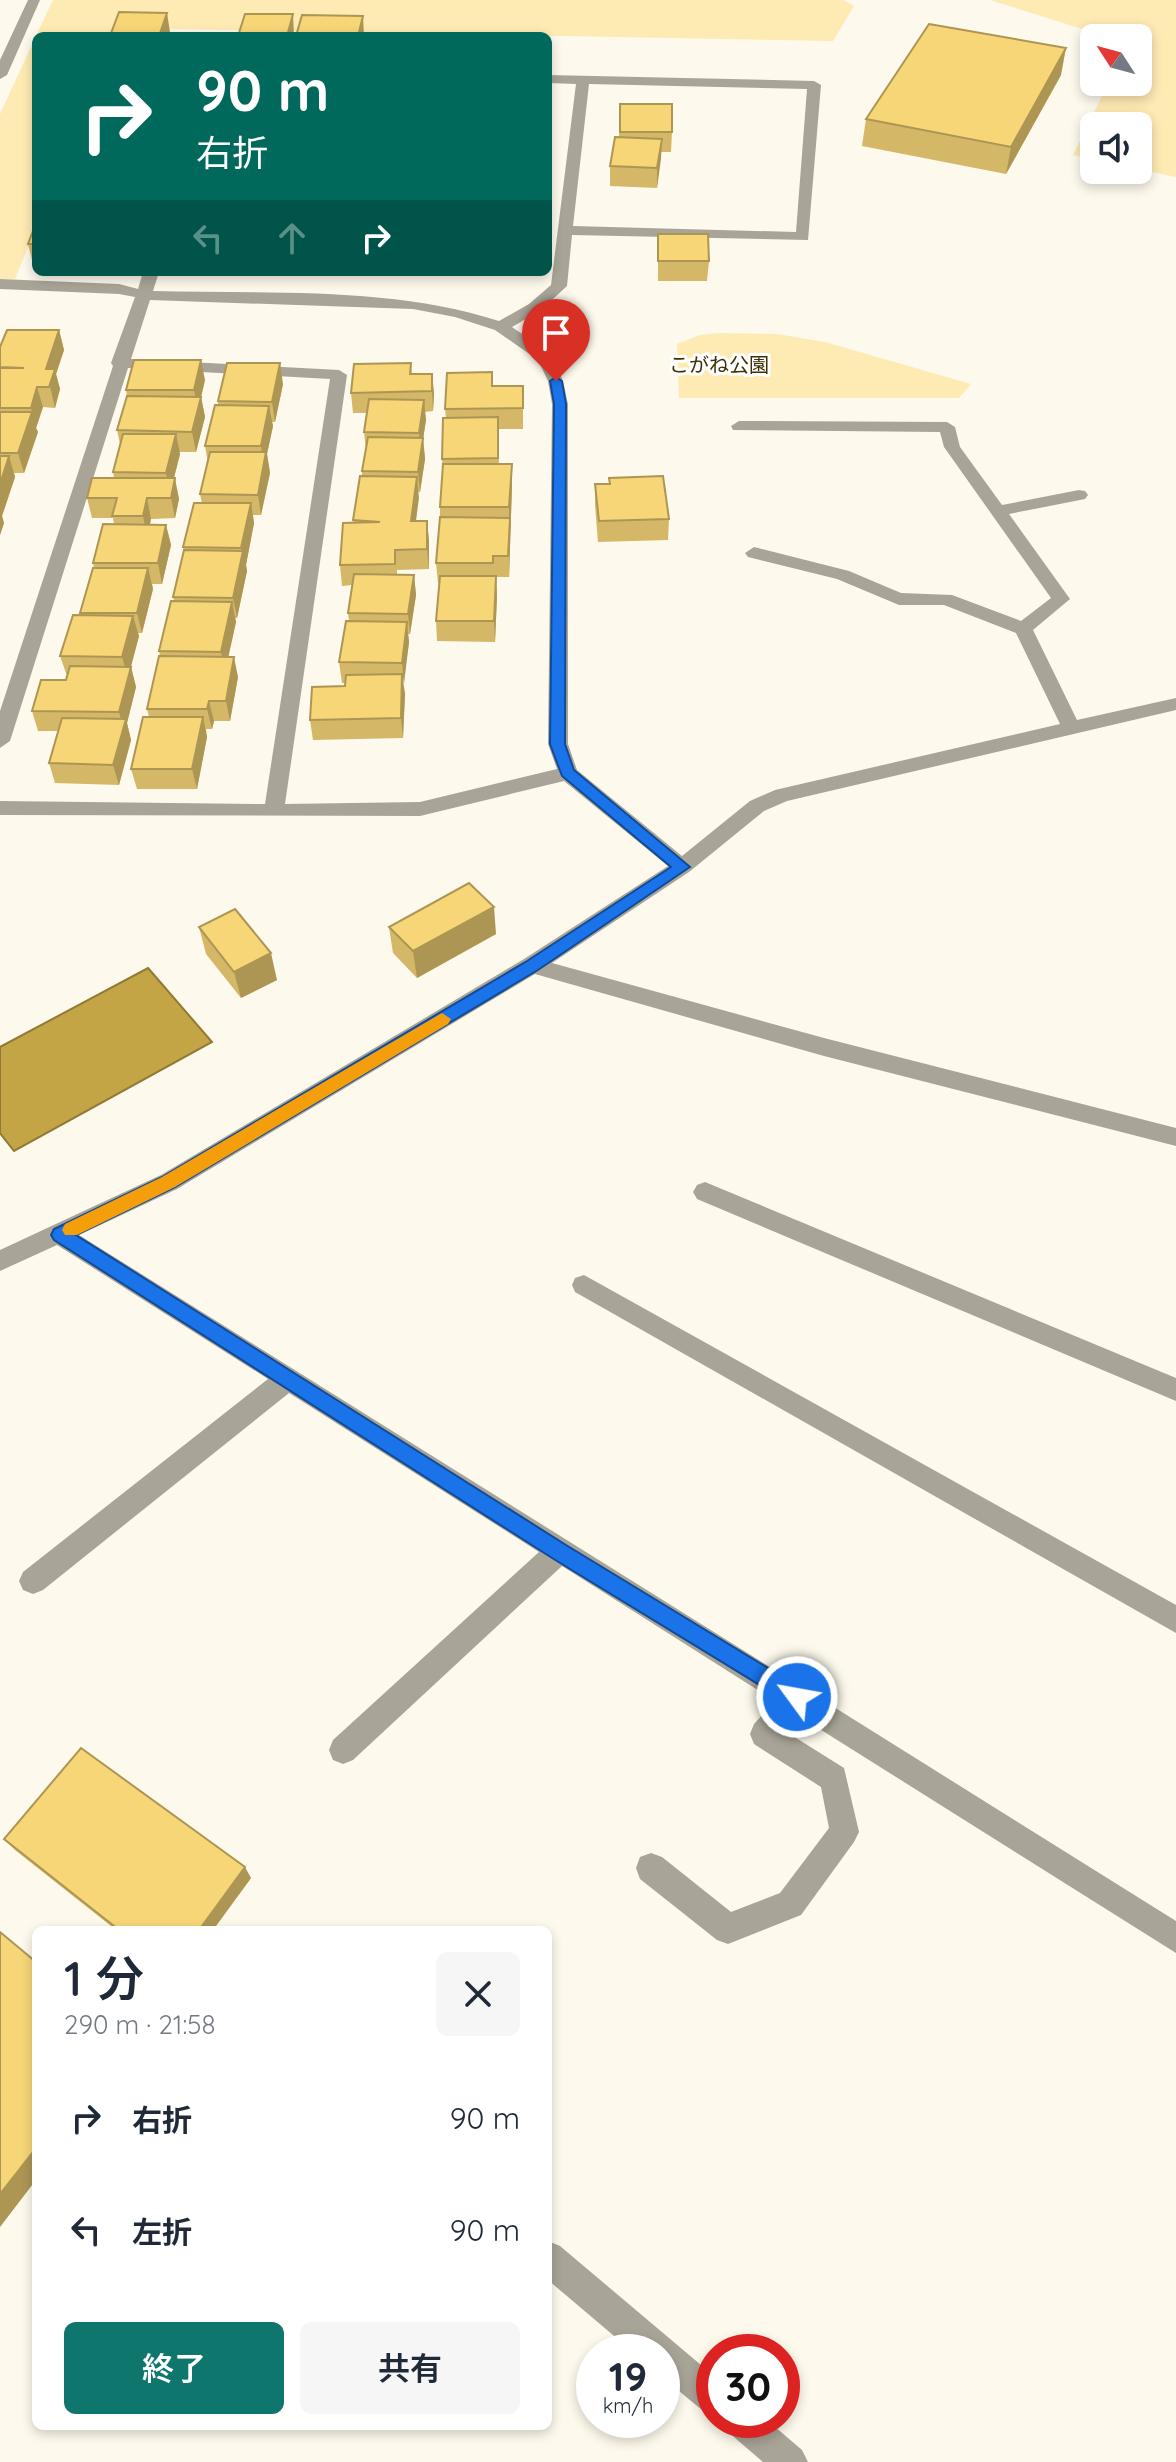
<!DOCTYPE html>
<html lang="ja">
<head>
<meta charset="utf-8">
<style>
	body { margin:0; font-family:Quicksand,"Noto Sans JP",sans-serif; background:#f6f6f7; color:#1f2937; height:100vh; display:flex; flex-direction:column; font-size:30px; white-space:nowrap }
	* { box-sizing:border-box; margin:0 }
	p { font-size:26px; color:#747a83 }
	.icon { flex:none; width:44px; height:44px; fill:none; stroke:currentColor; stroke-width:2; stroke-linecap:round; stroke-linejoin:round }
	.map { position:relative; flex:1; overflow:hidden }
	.details { position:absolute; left:32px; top:1926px; width:520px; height:504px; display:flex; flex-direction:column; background:#fff; border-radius:12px; box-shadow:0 4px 12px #0003 }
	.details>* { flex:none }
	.hud { position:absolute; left:32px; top:32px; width:520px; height:244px; border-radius:12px; box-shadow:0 4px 12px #0003; background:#00695c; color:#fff; overflow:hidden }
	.needle { width:52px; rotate:306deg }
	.controls { position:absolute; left:1080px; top:24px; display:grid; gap:16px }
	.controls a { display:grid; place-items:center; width:72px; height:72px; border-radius:12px; background:#fff; box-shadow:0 4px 12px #0003; font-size:40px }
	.speed { position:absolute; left:576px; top:2334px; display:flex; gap:16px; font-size:40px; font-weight:700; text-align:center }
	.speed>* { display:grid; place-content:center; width:104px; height:104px; border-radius:50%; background:#fff; box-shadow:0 4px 12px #0003; line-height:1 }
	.speed small { font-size:20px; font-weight:400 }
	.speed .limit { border:12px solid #d22; background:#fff; color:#111 }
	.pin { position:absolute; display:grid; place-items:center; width:68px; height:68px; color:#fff; margin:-82px -34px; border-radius:50% 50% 50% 0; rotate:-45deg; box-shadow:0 0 8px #0007 }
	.pin .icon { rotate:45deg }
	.me { position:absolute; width:88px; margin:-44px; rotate:302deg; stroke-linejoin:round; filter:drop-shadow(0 0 6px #0008) }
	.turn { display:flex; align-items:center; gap:28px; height:168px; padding:0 32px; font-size:36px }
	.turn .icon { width:104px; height:104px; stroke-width:2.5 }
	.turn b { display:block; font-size:56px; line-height:68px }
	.lanes { display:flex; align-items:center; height:76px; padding:0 32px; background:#0003; justify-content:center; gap:40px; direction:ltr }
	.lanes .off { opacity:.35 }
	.round { display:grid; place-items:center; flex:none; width:84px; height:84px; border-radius:12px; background:#f6f6f7 }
	.overview { display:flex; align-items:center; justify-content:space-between; height:136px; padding:0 32px }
	h1 { font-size:48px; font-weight:600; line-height:60px }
	.primary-button { display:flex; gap:16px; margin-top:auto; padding:16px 32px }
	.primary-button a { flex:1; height:92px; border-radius:12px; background:#0f766e; color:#fff; font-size:32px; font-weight:600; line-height:92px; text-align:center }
	.primary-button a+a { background:#f6f6f7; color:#1f2937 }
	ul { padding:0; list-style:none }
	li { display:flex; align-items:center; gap:24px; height:112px; padding:0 32px }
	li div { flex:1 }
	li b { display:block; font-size:30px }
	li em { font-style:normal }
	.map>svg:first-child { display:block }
	.green { fill:#feeab3 }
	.water { fill:#c4a545; stroke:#917a34; stroke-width:2 }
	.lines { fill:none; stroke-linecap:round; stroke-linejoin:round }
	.minor { fill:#a8a497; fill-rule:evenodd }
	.wall { fill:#d4b867 }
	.shaded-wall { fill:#ad9654 }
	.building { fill:#f7d678; stroke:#ad9654; stroke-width:2 }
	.route { fill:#1a73e8; stroke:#114b97; stroke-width:2 }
	.slow { fill:#f59e0b }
	.labels { text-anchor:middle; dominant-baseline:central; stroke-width:6; stroke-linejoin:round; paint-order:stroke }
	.far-park-label { font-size:20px; fill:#3d3005; stroke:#fff }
</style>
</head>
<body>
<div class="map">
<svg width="1176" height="2462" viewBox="0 0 1176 2462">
	<rect width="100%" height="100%" fill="#fdf9ec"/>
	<g class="green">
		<polygon points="53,0 843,0 854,6 833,41 120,28 116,36 36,36"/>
		<polygon points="990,0 1176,0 1176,177 1138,169 1138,126 1094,126 1094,160 1073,155 1109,82 1138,82 1138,38 1111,38"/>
		<polygon points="36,36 36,228 15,279 0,279 0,114"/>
		<polygon points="718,333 777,334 825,342 971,384 959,398 679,398 677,344 700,335"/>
	</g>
	<polygon class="water" points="148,968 212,1042 14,1151 0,1133 0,1047"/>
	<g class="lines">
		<g class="minor">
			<polygon points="28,0 40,0 7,75 0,79 0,60"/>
			<path d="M548,75L814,81L821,85L808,240L572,235L567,286L541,310L512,327C550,353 560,357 568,404V744L577,770L682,856L750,801L775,790L1060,724L1016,633L944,605H899L837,579L748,557L745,553L754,547L849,571L901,593L952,595L1021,621L1051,598L944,447L940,432L733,430L731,426L739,421L947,422L955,427L960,447L1002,505L1079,490L1085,491L1088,495L1085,499L1009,514L1070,599L1033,630L1077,720L1176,698V710L787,801L764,811L689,872L552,963L824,1038L1176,1128V1146L824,1056L535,974L177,1189L79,1235L1176,1921V1953L799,1716L785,1731L844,1768L859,1832L854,1842L801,1915L728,1944L717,1940L640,1879L636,1868L640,1857L651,1853L662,1857L731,1912L780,1893L829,1828L821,1787L754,1744L750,1734L754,1724L775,1701L562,1566L353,1760L343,1764L333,1760L329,1750L333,1740L539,1552L289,1393L43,1590L33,1594L23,1590L19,1581L23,1572L268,1379L57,1245L0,1271V1250L161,1175L524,959L668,866L564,781L420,816L0,815V801L265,804L330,379L128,368L10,741L0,748V711L113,366L111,363L135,297L119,294L0,289V279L119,284L138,289L143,272H159L153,291C266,294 392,286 499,321L529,304L551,285L576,84L548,83ZM589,84L807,89L796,232L573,226ZM150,300L413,309L455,317L495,330L538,360L548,381L552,404L548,744L557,769L420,802L285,804L347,375L339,370L131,359Z"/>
			<polygon points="705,1182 1176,1378 1176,1401 697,1199 693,1192 697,1185"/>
			<polygon points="584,1275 1176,1605 1176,1633 575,1292 572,1285 575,1278"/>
			<polygon points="548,2241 560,2246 714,2376 714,2415 702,2410 662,2377 662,2352 633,2352 548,2280"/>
			<polygon points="723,2420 767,2420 802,2450 808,2462 763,2462 728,2432"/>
		</g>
	</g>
	<g class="wall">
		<polygon points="1061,75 1006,174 862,146 866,119"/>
		<polygon points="620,104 672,132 671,152 661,152 657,188 610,186 610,166 619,137"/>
		<polygon points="658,234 709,261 707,281 658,281"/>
		<polygon points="28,244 36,244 36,264 33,264"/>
		<polygon points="59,330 64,350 56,374 60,389 55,408 43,407 36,428 38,432 24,473 14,473 15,477 2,516 4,523 0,535 0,347"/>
		<polygon points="411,363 412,374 432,374 434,394 433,411 425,412 426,420 423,438 425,459 420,492 418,492 416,521 427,521 429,541 429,569 397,570 397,574 414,575 416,595 410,634 408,634 409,642 403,684 405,694 403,738 313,740 310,720 345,686 345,683 342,683 339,662 349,621 348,613 352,585 342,586 340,565 353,523 362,476 362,471 366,450 364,432 367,413 353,413 351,393"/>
		<polygon points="492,372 493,386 523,386 523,429 498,429 499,464 512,485 509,577 496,577 497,596 495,642 437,641 436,621 440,583 438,583 436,563 440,517 440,507 443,471 442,459 446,418 445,409"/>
		<polygon points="205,380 201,397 205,417 196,452 179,452 180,454 174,478 179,499 175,518 151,519 150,525 166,525 171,545 162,584 152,584 153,589 142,633 138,633 139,636 131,667 136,687 127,723 131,740 119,785 55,783 49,763 58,731 38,731 32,711 66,680 67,676 60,656 81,615 80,613 94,568 93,563 114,524 113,518 92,518 87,498 114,478 113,472 120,444 117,430 127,396 126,390"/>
		<polygon points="283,384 275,422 272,422 273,426 267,454 270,473 261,515 253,515 254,523 246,565 247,571 237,618 235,618 236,622 228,657 238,677 230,721 214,721 212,729 206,729 207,737 197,789 137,789 131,769 149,717 147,709 160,656 159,651 174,601 173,597 184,551 183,547 202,503 200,494 208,463 205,446 218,405 218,401"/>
		<polygon points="609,478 669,519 668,540 598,542 595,505 595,484 609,484"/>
		<polygon points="199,927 277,980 241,998 206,954"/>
		<polygon points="389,927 496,934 417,978 393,953"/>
		<polygon points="4,1839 251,1878 213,1930 116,1930 15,1850"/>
	</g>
	<g class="shaded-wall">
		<polygon points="167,13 170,32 169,36 159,36"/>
		<polygon points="293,14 294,36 287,36"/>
		<polygon points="363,16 364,36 358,36"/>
		<polygon points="1066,48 1061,75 1006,174 1011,147"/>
		<polygon points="662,139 661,159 657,188 657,168"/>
		<polygon points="59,330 64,350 56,374 60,389 55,408 46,369"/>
		<polygon points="201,360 205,380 201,397 205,417 196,452 192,432 198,409 194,390"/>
		<polygon points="280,363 283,384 275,422 272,402"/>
		<polygon points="432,374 434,394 433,411 432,391"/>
		<polygon points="37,387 43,407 36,428 38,432 24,473 18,453 32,412 31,408"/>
		<polygon points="424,400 426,420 421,453 419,433"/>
		<polygon points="269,406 273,426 267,454 270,473 261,515 258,495 264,465 261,446"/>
		<polygon points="176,434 180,454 170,493 166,473"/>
		<polygon points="423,438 425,459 420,492 418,472"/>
		<polygon points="9,456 15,477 2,516 4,523 0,535 0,484"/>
		<polygon points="512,464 512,485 509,577 509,507"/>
		<polygon points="417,477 419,498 413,542 411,521"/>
		<polygon points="175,478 179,499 175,518 171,498"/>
		<polygon points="147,498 151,519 147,536 143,516"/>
		<polygon points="251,503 254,523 246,565 247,571 237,618 233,598 242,554 241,548"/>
		<polygon points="427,521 429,541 429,569 427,549"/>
		<polygon points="166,525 171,545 162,584 158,563"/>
		<polygon points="148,568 153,589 142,633 137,613"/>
		<polygon points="414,575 416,595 410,634 408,614"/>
		<polygon points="496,576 497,596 495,642 494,621"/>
		<polygon points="232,602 236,622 225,672 221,652"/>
		<polygon points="133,616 139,636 128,677 122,657"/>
		<polygon points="407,622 409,642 404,684 402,663"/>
		<polygon points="234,657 238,677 230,721 226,701"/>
		<polygon points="131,667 136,687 127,723 131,740 119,785 113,765 123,728 119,712"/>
		<polygon points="402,674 405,694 403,738 401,718"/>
		<polygon points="209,701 214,721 212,729 207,709"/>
		<polygon points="203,717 207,737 197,789 192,769"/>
		<polygon points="494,907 496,934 417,978 413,951"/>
		<polygon points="271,953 277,980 241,998 234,972"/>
		<polygon points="245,1867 251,1878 213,1930 199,1930"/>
		<polygon points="36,2148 36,2180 0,2227 0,2194"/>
	</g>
	<g class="building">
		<polygon points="119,12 167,13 159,36 110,36"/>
		<polygon points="245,14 293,14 287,36 238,36"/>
		<polygon points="302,15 363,16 358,36 296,36"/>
		<polygon points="929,24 1066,48 1011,147 866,119"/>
		<rect x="620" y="104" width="52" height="28"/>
		<polygon points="615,137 662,139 657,168 610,166"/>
		<polygon points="36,223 36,244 28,244"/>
		<polygon points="658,234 708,234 709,261 658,261"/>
		<polygon points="7,330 59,330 46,369 55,369 49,387 37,387 31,408 0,408 0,368 24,368 0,367 0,347"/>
		<polygon points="134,360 201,360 194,390 126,390"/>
		<polygon points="227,363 280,363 272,402 218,401"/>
		<polygon points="411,363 410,374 432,374 432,391 351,393 354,364"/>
		<polygon points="492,372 492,386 523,386 523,408 445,409 447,373"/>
		<polygon points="127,396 201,397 192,432 117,430"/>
		<polygon points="369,399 424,400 419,433 364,432"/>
		<polygon points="215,405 269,406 261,446 205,446"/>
		<polygon points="0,412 32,412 18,453 0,453"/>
		<polygon points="498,417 498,458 442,459 443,418"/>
		<polygon points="123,434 176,434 166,473 113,472"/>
		<polygon points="368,437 423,438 418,472 362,471"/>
		<polygon points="210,452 266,452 258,495 200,494"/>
		<polygon points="0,456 9,456 0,484"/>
		<polygon points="443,464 512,464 509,507 440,507"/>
		<polygon points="360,476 417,477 411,521 427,521 427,549 395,550 395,564 340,565 343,523 380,522 353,520"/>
		<polygon points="663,476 669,519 599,521 595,484 610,484 609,478"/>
		<polygon points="92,478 175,478 171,498 147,498 143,516 112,516 117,498 87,498"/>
		<polygon points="194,503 251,503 241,548 183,547"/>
		<polygon points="440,517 510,518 508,556 493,556 493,563 436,563"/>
		<polygon points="103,524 166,525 158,563 93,563"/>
		<polygon points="184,550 243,551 233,598 173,597"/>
		<polygon points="93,568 148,568 137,613 80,613"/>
		<polygon points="354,574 414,575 408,614 348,613"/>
		<polygon points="440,576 496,576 494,621 436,621"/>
		<polygon points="171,601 232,602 221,652 159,651"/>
		<polygon points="73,615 133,616 122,657 60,656"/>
		<polygon points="346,621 407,622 402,663 339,662"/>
		<polygon points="159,656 234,657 226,701 209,701 207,709 147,709"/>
		<polygon points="70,666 131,667 119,712 32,711 41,680 66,680"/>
		<polygon points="402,674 401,718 310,720 312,687 345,686 346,675"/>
		<polygon points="143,717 203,717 192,769 131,769"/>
		<polygon points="62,718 126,719 113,765 49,763"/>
		<polygon points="469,883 494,907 413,951 389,927"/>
		<polygon points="235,909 271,953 234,972 199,927"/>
		<polygon points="81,1748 245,1867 199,1930 119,1930 4,1839"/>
		<polygon points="0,1932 36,1962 36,2148 0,2194"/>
	</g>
	<polygon class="route" points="556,377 562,381 566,404 565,744 574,770 690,867 538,970 175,1187 76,1235 566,1545 804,1690 807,1697 804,1705 797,1708 552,1558 54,1240 51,1235 54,1229 162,1177 527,961 671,867 562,776 550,744 554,404 550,381"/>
	<polygon class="slow" points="442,1013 451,1019 448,1024 175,1187 77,1235 65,1235 62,1230 65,1224 162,1177"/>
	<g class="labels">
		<g class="far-park-label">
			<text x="719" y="364">こがね公園</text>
		</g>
	</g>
</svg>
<div class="controls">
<a><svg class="needle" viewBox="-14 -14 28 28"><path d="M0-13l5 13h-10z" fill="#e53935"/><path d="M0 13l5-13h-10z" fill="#747a83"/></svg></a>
<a><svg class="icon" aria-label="sound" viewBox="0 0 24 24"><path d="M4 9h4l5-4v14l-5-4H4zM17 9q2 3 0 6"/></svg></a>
</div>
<div class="speed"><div>19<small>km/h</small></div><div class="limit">30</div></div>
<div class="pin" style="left:556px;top:381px;background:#d93025"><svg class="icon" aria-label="arrive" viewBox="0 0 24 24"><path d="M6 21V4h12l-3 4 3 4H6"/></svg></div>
<svg class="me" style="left:797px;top:1697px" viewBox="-20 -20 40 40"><circle r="17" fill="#1a73e8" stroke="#fff" stroke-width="3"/><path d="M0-11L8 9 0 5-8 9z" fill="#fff"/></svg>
<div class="hud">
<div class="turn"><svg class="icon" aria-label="right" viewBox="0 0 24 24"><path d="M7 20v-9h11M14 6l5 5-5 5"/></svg><div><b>90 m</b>右折</div></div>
<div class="lanes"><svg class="icon off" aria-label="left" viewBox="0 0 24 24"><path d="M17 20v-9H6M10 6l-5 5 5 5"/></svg><svg class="icon off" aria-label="ahead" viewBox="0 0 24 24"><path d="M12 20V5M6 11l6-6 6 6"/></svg><svg class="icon" aria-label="right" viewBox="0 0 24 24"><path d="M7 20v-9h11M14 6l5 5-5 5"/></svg></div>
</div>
<section class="details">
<div class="overview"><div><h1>1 分</h1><p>290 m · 21:58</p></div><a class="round"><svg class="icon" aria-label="close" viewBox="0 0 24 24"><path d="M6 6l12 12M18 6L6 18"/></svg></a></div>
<ul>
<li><svg class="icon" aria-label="right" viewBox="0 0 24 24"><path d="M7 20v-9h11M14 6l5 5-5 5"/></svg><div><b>右折</b></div><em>90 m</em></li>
<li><svg class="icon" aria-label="left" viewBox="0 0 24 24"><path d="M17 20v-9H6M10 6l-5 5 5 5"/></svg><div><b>左折</b></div><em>90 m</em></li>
</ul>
<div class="primary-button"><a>終了</a><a>共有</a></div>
</section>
</div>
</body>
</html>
